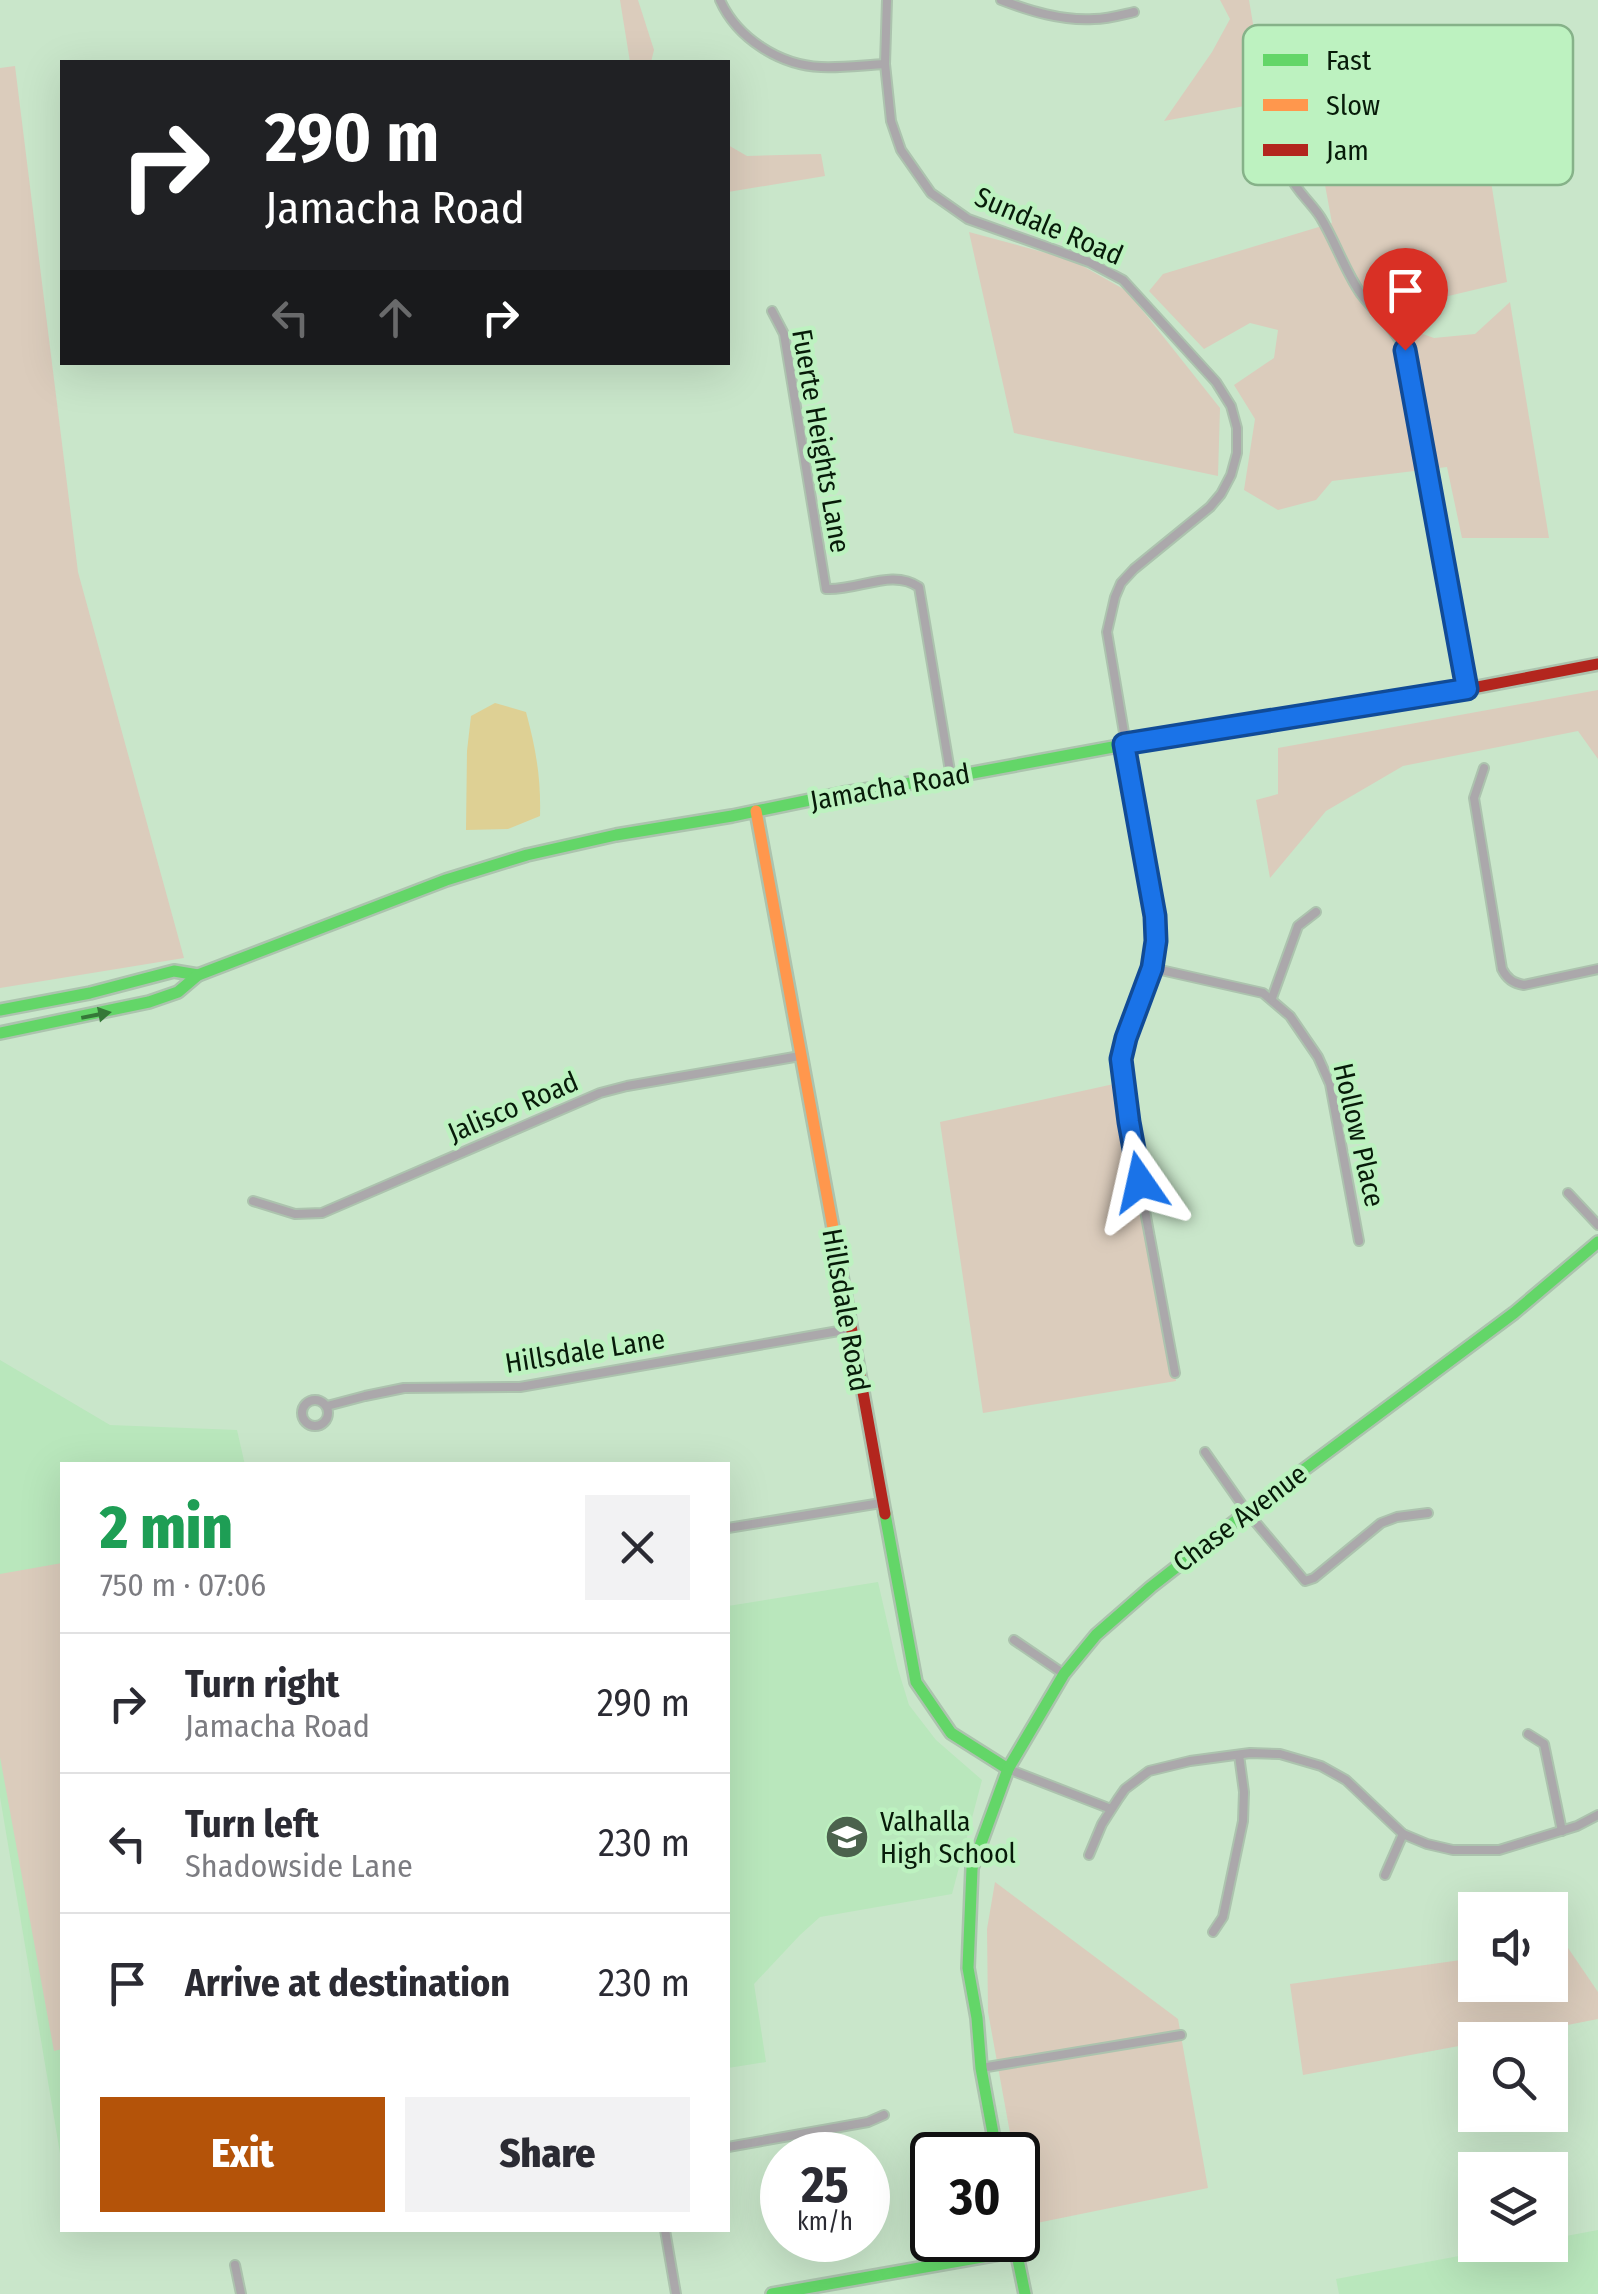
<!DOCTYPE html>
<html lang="en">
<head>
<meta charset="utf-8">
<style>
	body { margin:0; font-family:"Fira Sans Condensed",sans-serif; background:#f2f2f3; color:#2b2b33; height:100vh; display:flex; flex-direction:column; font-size:38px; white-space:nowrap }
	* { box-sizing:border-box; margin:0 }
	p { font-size:32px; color:#7c7c81 }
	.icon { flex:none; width:55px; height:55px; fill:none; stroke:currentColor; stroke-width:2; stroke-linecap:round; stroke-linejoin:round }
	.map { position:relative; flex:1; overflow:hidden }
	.details { position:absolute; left:60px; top:1462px; width:670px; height:770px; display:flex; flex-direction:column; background:#fff; border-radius:0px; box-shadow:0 10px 40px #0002 }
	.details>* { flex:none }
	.hud { position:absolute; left:60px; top:60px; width:670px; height:305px; border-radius:0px; box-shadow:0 10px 40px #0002; background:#202124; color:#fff; overflow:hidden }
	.buttons { position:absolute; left:1458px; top:1892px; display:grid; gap:20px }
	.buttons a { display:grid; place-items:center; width:110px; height:110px; border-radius:0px; background:#fff; box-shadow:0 10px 40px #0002; font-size:50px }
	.speed { position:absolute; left:760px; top:2132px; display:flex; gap:20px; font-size:50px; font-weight:700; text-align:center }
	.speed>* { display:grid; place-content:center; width:130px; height:130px; border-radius:50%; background:#fff; box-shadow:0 10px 40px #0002; line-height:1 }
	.speed small { font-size:25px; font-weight:400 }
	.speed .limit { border:5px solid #111; border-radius:15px; background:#fff; color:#111 }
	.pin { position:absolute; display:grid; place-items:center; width:85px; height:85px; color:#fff; margin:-102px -42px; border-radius:50% 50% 50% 0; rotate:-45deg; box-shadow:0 0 10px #0007 }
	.pin .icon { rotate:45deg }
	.me { position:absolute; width:110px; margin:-55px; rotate:349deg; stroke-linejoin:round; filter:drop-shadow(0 0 8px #0008) }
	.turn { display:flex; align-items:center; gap:35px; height:210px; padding:0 40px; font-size:45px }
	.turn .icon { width:130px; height:130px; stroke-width:2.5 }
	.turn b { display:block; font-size:70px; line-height:85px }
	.lanes { display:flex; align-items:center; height:95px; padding:0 40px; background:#0003; justify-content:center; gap:50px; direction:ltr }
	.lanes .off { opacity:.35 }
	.round { display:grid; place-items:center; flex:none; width:105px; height:105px; border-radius:0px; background:#f2f2f3 }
	.overview { display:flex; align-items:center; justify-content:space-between; height:170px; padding:0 40px }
	h1 { font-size:60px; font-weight:800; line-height:75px; color:#1e9e55 }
	.primary-button { display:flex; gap:20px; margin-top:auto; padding:20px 40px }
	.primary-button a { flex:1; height:115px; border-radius:0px; background:#b45309; color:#fff; font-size:40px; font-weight:800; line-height:115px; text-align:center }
	.primary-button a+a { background:#f2f2f3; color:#2b2b33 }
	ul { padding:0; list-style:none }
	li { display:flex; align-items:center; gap:30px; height:140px; padding:0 40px; border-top:2px solid #e1e1e2 }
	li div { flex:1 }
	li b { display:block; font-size:38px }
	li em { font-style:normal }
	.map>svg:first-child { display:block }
	.built { fill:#b9e7bc }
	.green { fill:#dbccbc }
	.water { fill:#ded094 }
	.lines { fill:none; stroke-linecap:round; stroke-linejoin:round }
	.street-casing { stroke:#acc3ae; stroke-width:12 }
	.fast-casing { stroke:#acc3ae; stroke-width:16 }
	.slow-casing { stroke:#acc3ae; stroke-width:16 }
	.jam-casing { stroke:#acc3ae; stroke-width:16 }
	.street { stroke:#aba8ab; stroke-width:8 }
	.fast { stroke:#63d668; stroke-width:11 }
	.slow { stroke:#ff974d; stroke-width:11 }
	.jam { stroke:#b3261e; stroke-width:11 }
	.oneway { fill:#357838 }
	.route-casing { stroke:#114b97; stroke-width:25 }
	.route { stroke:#1a73e8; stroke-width:18 }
	.labels { text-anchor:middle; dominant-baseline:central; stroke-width:9; stroke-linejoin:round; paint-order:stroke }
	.street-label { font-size:28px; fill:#071b09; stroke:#bdf2c0 }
	.poi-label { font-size:28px; fill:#071b09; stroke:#bdf2c0; text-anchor:start }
	.key { fill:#bdf2c0; stroke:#86b289; stroke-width:2.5 }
	.key-label { font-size:28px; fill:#071b09 }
</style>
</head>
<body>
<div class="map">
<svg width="1598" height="2294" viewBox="0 0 1598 2294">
	<rect width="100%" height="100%" fill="#c9e6ca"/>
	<g class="built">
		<polygon points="0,1360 110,1425 237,1430 245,1465 62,1465 62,2165 0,1797"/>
		<polygon points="878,1582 898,1669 909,1705 936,1740 982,1780 952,1894 820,1917 800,1935 754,1984 766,2062 728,2068 728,1606"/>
		<polygon points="1598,2230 1598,2294 1339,2294 1336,2279 1518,2245 1550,2245 1550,2239"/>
	</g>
	<g class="green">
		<polygon points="620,0 638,0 654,50 651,62 630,62"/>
		<polygon points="1220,0 1249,0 1266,101 1472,62 1507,282 1369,315 1434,338 1475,334 1510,302 1549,538 1462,538 1447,467 1332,481 1316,500 1278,510 1244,490 1255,419 1234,385 1274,358 1278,330 1250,323 1204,349 1149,291 1163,274 1332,223 1316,136 1268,133 1266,102 1164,121 1212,52 1230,19"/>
		<polygon points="15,66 78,572 184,958 0,988 0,68"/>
		<polygon points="728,145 747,156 821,154 825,176 728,192"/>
		<polygon points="969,232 1072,260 1127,291 1220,408 1218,476 1014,433"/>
		<polygon points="1598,690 1598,759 1578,731 1403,766 1326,811 1270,878 1256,800 1278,794 1278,748"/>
		<polygon points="1123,1082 1176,1381 983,1413 940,1122"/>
		<polygon points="62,1563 62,2049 54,2051 0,1757 0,1574"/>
		<polygon points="995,1882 1178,2019 1208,2188 1027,2225 1018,2173 1018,2155 1014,2155 988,2012 987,1929"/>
		<polygon points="1566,1945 1598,1992 1598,2019 1490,2040 1475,2040 1475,2043 1303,2075 1290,1984 1475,1958 1475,1985 1550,1985 1550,1947"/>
	</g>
	<path class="water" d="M495,703L526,712C536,749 541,778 540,816L508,829L466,830L467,751L471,716Z"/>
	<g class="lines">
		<g class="street-casing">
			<g id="street">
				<path d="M720,0C737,38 779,65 821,67C842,68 864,65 885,64"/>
				<polyline points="887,0 885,64 891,121 901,150 931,193 968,219 1089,262 1123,280 1216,382 1231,406 1237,428 1237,453 1231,475 1221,494 1210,507 1134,569 1121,583 1115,597 1107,632 1155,916 1156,941 1152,968 1125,1038 1121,1064 1133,1146 1175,1373"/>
				<path d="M1001,0C1030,11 1062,21 1094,19C1107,19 1121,15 1134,12"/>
				<path d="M1289,174C1296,191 1311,202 1321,218C1336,243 1345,271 1361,294C1376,314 1394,327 1405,350L1467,689"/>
				<path d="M772,311L784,334L826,589C858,591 892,568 919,587L951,777"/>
				<path d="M1484,768L1474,798L1502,969C1507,979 1513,983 1524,985L1598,969"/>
				<polyline points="1152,968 1263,993 1290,1016 1318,1057 1330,1084 1359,1241"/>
				<polyline points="1272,998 1298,926 1316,912"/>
				<polyline points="1568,1193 1598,1225"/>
				<polyline points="253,1201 295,1214 322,1213 600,1093 627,1086 800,1056"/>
				<circle cx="315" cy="1413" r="13"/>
				<polyline points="327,1406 365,1396 404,1388 520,1387 850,1329"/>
				<polyline points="1205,1452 1247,1512 1305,1581 1314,1578 1381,1523 1397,1517 1428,1513"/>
				<polyline points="728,1528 881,1503"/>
				<polyline points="1014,1640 1064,1674"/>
				<polyline points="1528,1734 1544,1744 1562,1831"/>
				<polyline points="1008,1769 1111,1809"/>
				<polyline points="1089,1855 1102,1824 1118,1799 1125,1789 1149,1771 1190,1761 1250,1753 1280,1754 1321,1766 1346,1780 1403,1834 1427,1844 1453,1850 1499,1850 1577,1826 1598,1815"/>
				<polyline points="1385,1875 1403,1834"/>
				<polyline points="1213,1932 1223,1917 1243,1821 1244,1792 1239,1755"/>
				<polyline points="981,2068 1181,2035"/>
				<polyline points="728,2147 868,2122 884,2115"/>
				<polyline points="665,2230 676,2294"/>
				<polyline points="235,2265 241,2294"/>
			</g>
		</g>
		<g class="fast-casing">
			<g id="fast">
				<polyline points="0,1010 90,993 174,971 198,975"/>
				<polyline points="0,1033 149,1002 178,992 198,975 446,880 527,855 616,835 732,816 844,793 951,777 1140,742"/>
				<polyline points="885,1514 916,1682 951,1733 1008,1769"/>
				<polyline points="997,2155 981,2068 977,2018 968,1968 972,1868 1008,1769 1064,1674 1096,1635 1151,1587 1247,1512 1514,1313 1598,1242"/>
				<polyline points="1014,2240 1025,2294"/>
				<polyline points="772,2294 1016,2251"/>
			</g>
		</g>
		<g class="slow-casing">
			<polyline id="slow" points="756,811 845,1293"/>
		</g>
		<g class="jam-casing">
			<g id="jam">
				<polyline points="1140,742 1467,689 1598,664"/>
				<polyline points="845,1293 885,1514"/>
			</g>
		</g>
		<use href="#street" class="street"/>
		<use href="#fast" class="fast"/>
		<use href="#slow" class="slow"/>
		<use href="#jam" class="jam"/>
	</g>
	<defs><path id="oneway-solid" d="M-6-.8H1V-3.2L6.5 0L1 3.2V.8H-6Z" transform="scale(2.5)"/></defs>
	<use class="oneway" href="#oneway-solid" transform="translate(96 1015) rotate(-11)"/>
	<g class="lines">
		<g class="route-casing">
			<polyline id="route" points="1140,1182 1129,1122 1121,1059 1126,1038 1152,968 1156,941 1155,916 1124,744 1467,689 1405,350"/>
		</g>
		<use href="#route" class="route"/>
	</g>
	<defs>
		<g id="school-disc" transform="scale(2.25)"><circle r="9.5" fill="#4b624d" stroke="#bdf2c0"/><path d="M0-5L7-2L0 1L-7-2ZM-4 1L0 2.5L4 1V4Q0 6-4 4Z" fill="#fff"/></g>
	</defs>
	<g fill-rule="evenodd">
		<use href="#school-disc" x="847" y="1837"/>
	</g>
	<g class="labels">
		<g class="street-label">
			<text transform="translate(1049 226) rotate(23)">Sundale Road</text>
			<text transform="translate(821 441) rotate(80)">Fuerte Heights Lane</text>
			<text transform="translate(890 787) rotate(-10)">Jamacha Road</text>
			<text transform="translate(513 1107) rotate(-23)">Jalisco Road</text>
			<text transform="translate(1359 1135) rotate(77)">Hollow Place</text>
			<text transform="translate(846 1310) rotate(80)">Hillsdale Road</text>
			<text transform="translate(585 1351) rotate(-9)">Hillsdale Lane</text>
			<text transform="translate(1240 1518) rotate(-37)">Chase Avenue</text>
		</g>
		<g class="poi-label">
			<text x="880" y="1821">Valhalla<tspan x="880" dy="32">High School</tspan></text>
		</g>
	</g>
	<rect x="1243" y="25" width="330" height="160" rx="15" class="key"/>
	<rect x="1263" y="54" width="45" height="12" fill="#63d668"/>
	<rect x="1263" y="99" width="45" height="12" fill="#ff974d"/>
	<rect x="1263" y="144" width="45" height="12" fill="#b3261e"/>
	<g class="key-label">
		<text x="1326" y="70">Fast</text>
		<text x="1326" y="115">Slow</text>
		<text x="1326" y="160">Jam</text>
	</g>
</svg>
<div class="buttons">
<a><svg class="icon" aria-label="sound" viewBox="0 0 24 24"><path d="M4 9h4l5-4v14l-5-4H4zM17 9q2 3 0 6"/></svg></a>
<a><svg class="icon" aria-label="search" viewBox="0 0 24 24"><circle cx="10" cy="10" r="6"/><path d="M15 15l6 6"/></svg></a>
<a><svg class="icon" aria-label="layers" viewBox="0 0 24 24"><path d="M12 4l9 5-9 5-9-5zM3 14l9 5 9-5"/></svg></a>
</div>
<div class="speed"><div>25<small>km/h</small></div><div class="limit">30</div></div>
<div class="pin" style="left:1405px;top:350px;background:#d93025"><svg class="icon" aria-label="arrive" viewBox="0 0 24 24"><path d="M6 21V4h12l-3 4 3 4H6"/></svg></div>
<svg class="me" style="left:1140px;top:1182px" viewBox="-20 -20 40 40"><path d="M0-17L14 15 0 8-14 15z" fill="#1a73e8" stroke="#fff" stroke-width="4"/></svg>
<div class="hud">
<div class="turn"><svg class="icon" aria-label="right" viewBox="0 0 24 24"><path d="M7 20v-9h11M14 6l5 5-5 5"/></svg><div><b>290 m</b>Jamacha Road</div></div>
<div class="lanes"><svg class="icon off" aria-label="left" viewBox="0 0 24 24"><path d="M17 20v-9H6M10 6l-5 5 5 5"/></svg><svg class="icon off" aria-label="ahead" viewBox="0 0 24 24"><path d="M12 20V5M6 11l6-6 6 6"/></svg><svg class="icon" aria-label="right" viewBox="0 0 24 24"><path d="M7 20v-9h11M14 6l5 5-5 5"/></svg></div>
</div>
<section class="details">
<div class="overview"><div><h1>2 min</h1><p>750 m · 07:06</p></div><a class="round"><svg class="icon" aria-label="close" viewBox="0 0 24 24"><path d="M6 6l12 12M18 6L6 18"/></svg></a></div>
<ul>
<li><svg class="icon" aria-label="right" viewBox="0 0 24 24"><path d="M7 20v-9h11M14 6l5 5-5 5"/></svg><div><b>Turn right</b><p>Jamacha Road</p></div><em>290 m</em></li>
<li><svg class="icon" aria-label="left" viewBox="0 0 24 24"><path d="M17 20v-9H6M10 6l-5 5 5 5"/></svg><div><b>Turn left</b><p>Shadowside Lane</p></div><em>230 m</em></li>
<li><svg class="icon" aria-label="arrive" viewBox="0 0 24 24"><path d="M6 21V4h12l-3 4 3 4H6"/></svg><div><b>Arrive at destination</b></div><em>230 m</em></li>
</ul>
<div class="primary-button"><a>Exit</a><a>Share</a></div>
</section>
</div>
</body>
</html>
